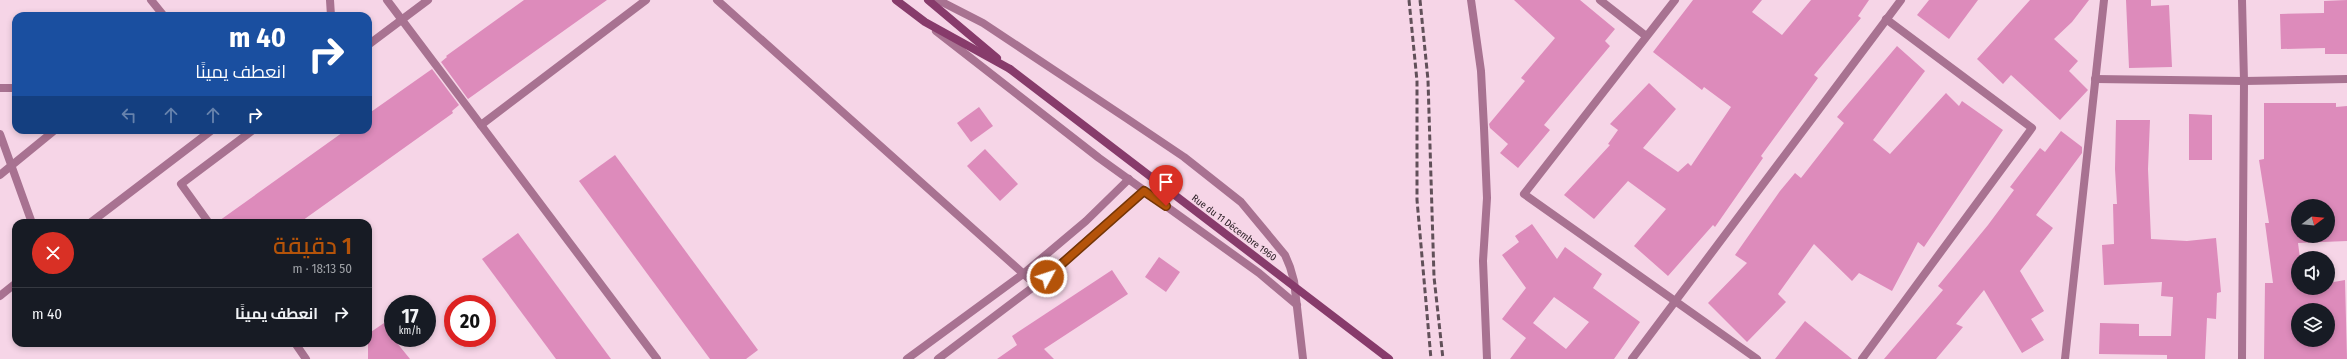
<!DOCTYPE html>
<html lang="ar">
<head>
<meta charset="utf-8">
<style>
	body { margin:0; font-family:"Fira Sans Condensed",Cairo,sans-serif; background:#20242c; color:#f1f3f6; direction:rtl; height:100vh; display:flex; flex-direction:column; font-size:15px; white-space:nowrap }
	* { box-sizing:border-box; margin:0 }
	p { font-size:13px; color:#9ea1a6 }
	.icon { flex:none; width:22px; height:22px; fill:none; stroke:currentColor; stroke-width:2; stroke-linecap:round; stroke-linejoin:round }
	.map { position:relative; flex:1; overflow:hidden; direction:ltr }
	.details { position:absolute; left:12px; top:219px; width:360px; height:128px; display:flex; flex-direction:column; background:#171b24; border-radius:12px; box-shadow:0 2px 6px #0003; direction:rtl }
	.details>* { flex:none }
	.banner { position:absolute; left:12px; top:12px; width:360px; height:122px; border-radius:12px; box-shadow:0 2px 6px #0003; direction:rtl; background:#1a4fa0; color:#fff; overflow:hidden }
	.needle { width:26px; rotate:74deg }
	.tools { position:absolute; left:2291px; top:199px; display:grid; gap:8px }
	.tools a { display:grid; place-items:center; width:44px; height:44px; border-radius:50%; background:#171b24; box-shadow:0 2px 6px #0003; font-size:20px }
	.speed { position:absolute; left:384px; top:295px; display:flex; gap:8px; font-size:20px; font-weight:700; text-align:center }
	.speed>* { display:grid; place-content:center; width:52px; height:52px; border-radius:50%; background:#171b24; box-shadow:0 2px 6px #0003; line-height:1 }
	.speed small { font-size:10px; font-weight:400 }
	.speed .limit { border:6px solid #d22; background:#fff; color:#111 }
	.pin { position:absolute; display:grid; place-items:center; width:34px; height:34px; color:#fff; margin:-41px -17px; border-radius:50% 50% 50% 0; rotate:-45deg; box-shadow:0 0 4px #0007 }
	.pin .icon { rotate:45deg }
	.me { position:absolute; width:44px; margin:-22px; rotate:50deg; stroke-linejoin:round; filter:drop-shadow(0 0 3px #0008) }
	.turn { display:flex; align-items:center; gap:14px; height:84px; padding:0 20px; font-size:18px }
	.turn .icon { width:52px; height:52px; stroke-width:2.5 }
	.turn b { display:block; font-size:28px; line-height:34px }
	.lanes { display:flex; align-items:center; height:38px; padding:0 20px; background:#0003; justify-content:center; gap:20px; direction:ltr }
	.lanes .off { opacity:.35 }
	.round { display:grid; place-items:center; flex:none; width:42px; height:42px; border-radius:21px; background:#20242c }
	.headline { display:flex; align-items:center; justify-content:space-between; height:68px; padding:0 20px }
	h1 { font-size:24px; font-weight:600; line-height:30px; color:#b45309 }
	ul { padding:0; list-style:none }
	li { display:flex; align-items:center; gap:12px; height:52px; padding:0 20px; border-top:1px solid #363941 }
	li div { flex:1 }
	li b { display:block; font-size:15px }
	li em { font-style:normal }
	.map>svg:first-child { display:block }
	.building { fill:#dd8bbb; fill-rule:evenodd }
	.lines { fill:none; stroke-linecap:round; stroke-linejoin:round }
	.service { stroke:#a87291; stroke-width:8 }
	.minor { stroke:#a87291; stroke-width:8 }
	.secondary { stroke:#873b6b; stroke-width:8 }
	.rail { stroke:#615059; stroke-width:3; stroke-dasharray:6 3; stroke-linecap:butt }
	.secondary-bridge { stroke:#873b6b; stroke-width:8 }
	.route-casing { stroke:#753606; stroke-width:10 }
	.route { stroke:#b45309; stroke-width:7 }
	.labels { text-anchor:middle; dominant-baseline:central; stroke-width:3.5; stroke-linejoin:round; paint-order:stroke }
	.street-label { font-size:10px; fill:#2e2228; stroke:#f6d5e7 }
</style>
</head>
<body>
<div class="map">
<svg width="2347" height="359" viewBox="0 0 2347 359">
	<rect width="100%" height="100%" fill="#f6d5e7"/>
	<g class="building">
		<polygon points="524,0 607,0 468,99 441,62 447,57 446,56"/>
		<polygon points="1514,0 1580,0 1615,29 1605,41 1610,46 1544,125 1550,130 1518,168 1500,153 1508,144 1490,128 1489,124 1525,81 1521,78 1555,38"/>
		<polygon points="1693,0 1762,0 1752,12 1782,35 1811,0 1869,0 1858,16 1861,18 1814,75 1818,78 1761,156 1763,158 1715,227 1713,225 1668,276 1634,246 1666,209 1628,181 1594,219 1564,195 1610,145 1608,144 1618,130 1610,124 1649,83 1676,109 1643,148 1678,172 1688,163 1691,166 1731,107 1704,87 1702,90 1653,52"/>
		<polygon points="1929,0 1978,0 1949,39 1917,15"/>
		<polygon points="2030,0 2089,0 2072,22 2054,39 2078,61 2069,71 2088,90 2060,120 2011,75 2003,84 1977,59"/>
		<polygon points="2126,0 2151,0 2151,6 2169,5 2172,67 2129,68"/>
		<polygon points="2347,0 2347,54 2325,54 2325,48 2281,49 2280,14 2324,13 2324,1"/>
		<polygon points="1897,46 1925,71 1873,140 1890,154 1946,93 1959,106 1962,101 2003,130 1924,247 1918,242 1892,291 1859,273 1852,281 1814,244 1778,294 1786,302 1747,342 1708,303 1747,263 1735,255 1780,191 1795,173 1801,178 1844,123 1837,117"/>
		<polygon points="432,69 459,105 452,111 453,113 299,223 216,223 346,130 368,130 368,114"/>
		<path d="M2264,103H2336V107L2347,106V241L2298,243L2300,258H2298V288H2328V283L2345,280L2347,359H2264L2265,283H2273L2265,223H2269L2259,160L2264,159ZM2298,206H2328V236H2298ZM2298,310H2328V340H2298Z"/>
		<polygon points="979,107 993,126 971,142 957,123"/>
		<polygon points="2189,114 2212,115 2212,160 2189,160"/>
		<polygon points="2116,120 2150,120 2148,169 2151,239 2187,241 2216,238 2221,292 2217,293 2216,319 2207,318 2205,359 2167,359 2167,355 2099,354 2100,323 2139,324 2139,336 2171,336 2173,297 2161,296 2162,282 2104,285 2102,245 2114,244 2113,204 2117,204 2115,169"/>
		<polygon points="2061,131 2082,147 2082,153 2036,215 2053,228 2020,271 2044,311 2031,319 2044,340 2022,353 1984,290 1956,324 1963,327 1936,359 1884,359 1943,290 1938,286 1988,225 2014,190 2010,187 2040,148 2045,152"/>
		<polygon points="985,149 1018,184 1000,201 967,166"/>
		<polygon points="615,155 758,350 746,359 710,359 579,181"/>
		<path d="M1532,224L1557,259L1565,247L1602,274L1593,288L1640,322L1614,359H1510L1526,338L1502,319L1526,288L1502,255L1519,242L1515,236ZM1554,297L1589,322L1566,349L1533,323Z"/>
		<polygon points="518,233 611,359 556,359 482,259"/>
		<polygon points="1159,257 1180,272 1166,292 1145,277"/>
		<polygon points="1112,270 1128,294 1044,349 1054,359 997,359 1017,345 1012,336"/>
		<polygon points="1805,321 1852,359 1775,359"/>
		<polygon points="384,323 393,338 410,359 368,359 368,334"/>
	</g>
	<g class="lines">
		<g class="service">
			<polyline points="151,0 164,16"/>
			<polyline points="330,0 331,16"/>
			<polyline points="387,0 657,359"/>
			<polyline points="717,0 1036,285"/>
			<polyline points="938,0 983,23 1126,118 1184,157 1241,202 1285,255 1290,267 1294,281 1303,359"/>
			<polyline points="936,31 1099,158 1259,273 1297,305"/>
			<polyline points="368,45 428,0"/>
			<polyline points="0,88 16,88"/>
			<polyline points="481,125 646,0"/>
			<polyline points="0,134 32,223"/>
			<polyline points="0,175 55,130"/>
			<polyline points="90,223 212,130"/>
			<polyline points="209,223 181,184 253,130"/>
			<polyline points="0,296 16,283"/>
			<polyline points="295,343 306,359"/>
			<polyline points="907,359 1023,274 1086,221 1129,179"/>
			<polyline points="938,359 1036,285 1144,191"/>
		</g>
		<g class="minor">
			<polyline points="1471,0 1481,71 1484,128 1487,198 1483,261 1487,359"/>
			<polyline points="1600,0 1646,36"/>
			<polyline points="1675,0 1524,194 1757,359"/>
			<polyline points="2242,0 2244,81 2242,359"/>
			<polyline points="2095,79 2244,81 2347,79"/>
			<polyline points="1632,359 1901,0"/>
			<polyline points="1862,359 2032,128 1886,19"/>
			<polyline points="2065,359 2104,0"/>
		</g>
		<g class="secondary">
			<polyline points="896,0 925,22 1010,69"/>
			<polyline points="928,0 997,58"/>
		</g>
		<g class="rail">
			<polyline points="1409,0 1417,81 1417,200 1431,359"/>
			<polyline points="1420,0 1428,80 1434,277 1443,359"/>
		</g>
		<polyline class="secondary-bridge" points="1010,69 1389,359"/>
	</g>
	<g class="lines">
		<g class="route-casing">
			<polyline id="route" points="1047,277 1144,191 1166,206"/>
		</g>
		<use href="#route" class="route"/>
	</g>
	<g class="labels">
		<g class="street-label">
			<text transform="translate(1234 228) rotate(37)">Rue du 11 Décembre 1960</text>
		</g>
	</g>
</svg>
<div class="tools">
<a><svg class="needle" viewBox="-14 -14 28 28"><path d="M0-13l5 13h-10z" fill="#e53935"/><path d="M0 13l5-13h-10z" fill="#9ea1a6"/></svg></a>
<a><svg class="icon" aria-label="sound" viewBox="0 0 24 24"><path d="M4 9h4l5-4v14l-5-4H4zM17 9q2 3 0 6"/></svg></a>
<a><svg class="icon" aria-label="layers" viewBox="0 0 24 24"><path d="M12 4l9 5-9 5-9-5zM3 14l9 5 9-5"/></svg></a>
</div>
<div class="speed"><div>17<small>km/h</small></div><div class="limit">20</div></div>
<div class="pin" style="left:1166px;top:206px;background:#d93025"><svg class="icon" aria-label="arrive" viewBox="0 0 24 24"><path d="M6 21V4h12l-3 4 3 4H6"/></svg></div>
<svg class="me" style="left:1047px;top:277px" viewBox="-20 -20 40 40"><circle r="17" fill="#b45309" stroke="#fff" stroke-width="3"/><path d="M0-11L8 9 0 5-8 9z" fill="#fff"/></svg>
<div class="banner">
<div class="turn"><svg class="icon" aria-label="right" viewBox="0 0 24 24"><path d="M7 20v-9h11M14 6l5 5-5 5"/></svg><div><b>40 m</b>انعطف يمينًا</div></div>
<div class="lanes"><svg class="icon off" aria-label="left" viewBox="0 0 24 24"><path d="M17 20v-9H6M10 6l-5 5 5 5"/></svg><svg class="icon off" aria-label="ahead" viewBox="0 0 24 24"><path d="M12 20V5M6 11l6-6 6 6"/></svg><svg class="icon off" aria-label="ahead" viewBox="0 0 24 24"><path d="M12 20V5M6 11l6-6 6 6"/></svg><svg class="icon" aria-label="right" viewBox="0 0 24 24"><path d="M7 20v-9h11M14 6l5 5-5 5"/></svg></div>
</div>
<section class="details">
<div class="headline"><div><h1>1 دقيقة</h1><p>50 m · 18:13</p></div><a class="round" style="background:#d93025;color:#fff"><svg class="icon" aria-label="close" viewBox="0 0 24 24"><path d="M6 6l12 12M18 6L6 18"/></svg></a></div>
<ul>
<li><svg class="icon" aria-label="right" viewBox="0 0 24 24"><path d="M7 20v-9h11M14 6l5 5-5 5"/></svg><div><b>انعطف يمينًا</b></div><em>40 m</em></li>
</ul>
</section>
</div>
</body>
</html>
